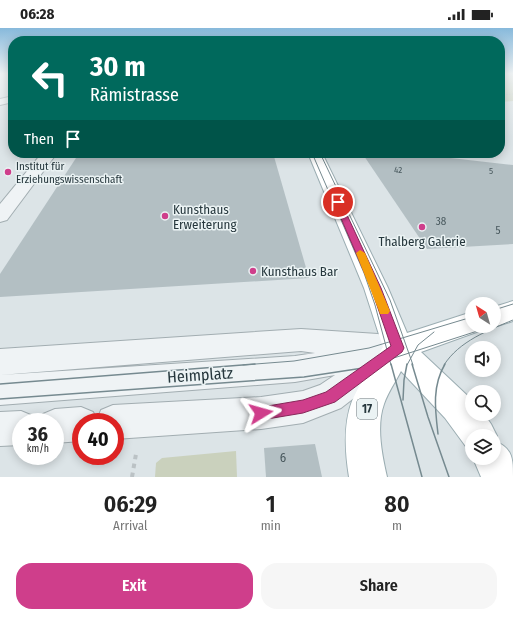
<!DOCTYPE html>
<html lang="en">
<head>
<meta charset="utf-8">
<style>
	body { margin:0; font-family:"Fira Sans Condensed",sans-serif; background:#f6f6f6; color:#222; height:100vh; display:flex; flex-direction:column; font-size:15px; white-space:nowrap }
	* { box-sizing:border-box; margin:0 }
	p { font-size:13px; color:#767676 }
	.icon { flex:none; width:22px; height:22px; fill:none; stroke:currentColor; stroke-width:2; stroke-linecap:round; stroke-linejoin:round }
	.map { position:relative; height:449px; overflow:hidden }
	.drawer { display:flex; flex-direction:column; background:#fff; flex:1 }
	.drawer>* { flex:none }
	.banner { position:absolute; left:8px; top:8px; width:497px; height:122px; border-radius:16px; box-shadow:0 2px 10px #0003; background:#00695c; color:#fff; overflow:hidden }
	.needle { width:26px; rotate:323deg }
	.buttons { position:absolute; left:465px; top:269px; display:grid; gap:8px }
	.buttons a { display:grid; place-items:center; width:36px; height:36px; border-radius:50%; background:#fff; box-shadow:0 2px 10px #0003; font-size:20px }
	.speed { position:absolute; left:12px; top:385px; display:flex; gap:8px; font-size:20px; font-weight:700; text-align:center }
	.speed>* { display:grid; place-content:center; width:52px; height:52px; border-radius:50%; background:#fff; box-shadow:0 2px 10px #0003; line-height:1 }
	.speed small { font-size:10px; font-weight:400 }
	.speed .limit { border:6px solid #d22; background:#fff; color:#111 }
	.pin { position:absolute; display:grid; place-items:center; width:34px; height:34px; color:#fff; margin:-17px; border:2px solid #fff; border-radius:50%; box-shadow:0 1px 4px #0007 }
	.me { position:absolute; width:44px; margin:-22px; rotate:82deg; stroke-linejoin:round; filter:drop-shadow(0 0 3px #0008) }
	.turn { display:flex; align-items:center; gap:14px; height:84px; padding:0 16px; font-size:18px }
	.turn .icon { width:52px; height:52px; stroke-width:2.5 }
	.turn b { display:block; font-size:28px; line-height:34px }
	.then { display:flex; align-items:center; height:38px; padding:0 16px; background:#0003; gap:8px; font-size:15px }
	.eta { display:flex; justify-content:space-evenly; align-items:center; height:68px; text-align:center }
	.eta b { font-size:24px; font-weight:600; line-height:28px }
	.button { display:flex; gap:8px; margin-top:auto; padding:8px 16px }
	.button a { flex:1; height:46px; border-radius:16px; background:#cf3e8b; color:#fff; font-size:16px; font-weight:600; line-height:46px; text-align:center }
	.button a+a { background:#f6f6f6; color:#222 }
	.status { display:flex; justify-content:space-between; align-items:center; height:28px; padding:0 20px; background:#fff; direction:ltr }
	.status svg { height:11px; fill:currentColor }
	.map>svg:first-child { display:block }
	.green { fill:#cad1bd }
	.building { fill:#b3bfc3 }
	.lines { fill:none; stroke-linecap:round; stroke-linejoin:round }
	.minor-casing { stroke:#a2adb1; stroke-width:2 }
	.major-casing { stroke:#9badb2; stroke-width:2 }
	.path-far1 { stroke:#bbc2c5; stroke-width:1; stroke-dasharray:1.5 1.5; stroke-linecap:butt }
	.path { stroke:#bbc2c5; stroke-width:4; stroke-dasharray:4.5 4.5; stroke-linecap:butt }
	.minor { fill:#eff3f5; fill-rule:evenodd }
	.major { fill:#fff; fill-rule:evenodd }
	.tram-far1 { stroke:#768a90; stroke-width:1 }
	.tram { stroke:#768a90; stroke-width:1.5 }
	.route { fill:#cf3e8b; stroke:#87285a }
	.slow { fill:#f59e0b }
	.poi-dot { fill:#cf3e8b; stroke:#ebf3f4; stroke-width:1.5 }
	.labels { text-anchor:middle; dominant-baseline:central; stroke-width:3; stroke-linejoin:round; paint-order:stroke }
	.far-number-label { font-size:9px; fill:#49595e }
	.far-poi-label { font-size:11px; fill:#26373d; stroke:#ebf3f4; text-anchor:start }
	.number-label { font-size:11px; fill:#49595e }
	.shield { fill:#ebf3f4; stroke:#616f74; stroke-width:1 }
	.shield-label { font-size:12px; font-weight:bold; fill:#26373d }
	.poi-label { font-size:13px; fill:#26373d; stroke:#ebf3f4; text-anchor:start }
	.near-number-label { font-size:13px; fill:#49595e }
	.near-street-label { font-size:16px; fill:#26373d; stroke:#ebf3f4 }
</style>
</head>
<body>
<div class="status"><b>06:28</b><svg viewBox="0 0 49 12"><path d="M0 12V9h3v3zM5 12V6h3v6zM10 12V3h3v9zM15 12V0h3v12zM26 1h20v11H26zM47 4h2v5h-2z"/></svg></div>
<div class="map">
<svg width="513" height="449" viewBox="0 0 513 449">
	<rect width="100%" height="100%" fill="#dce4e7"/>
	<g class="green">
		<polygon points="500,46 513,46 513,73 500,74"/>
		<polygon points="71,125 104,125 108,127 127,127 124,128 76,130 68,128"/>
		<polygon points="236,423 237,449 155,449 156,435 162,430"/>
	</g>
	<g class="building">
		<polygon points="206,125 273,125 309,250 0,269 0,246 76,130"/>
		<polygon points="362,125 407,125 513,137 513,216 427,221"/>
		<polygon points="315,416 322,449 266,449 264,420"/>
	</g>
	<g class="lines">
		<g class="minor-casing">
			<g id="minor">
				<polygon points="13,68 13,74 0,77 0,71"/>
				<polygon points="42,125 57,125 7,192 0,194 0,176"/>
				<path d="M301,301L378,306C390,310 396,307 408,312L412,320L408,328L401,331L398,336L341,380L303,395L261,401L115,411V394H81V413L55,415V394H39L43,386L55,381L81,379L93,384L97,392L101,382L113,377L261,369L303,363L320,357L335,347L295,354L0,377V347L295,328L315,325L301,323L0,347V321Z"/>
				<polygon points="21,383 33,388 36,394 21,394 21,417 0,418 0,384"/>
			</g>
		</g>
		<g class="major-casing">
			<g id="major">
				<path d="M308,125H322L388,260L407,305L472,284V298H484L482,302L421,324L472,372V386H484L491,396L497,408L495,413C513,421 513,431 513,449H481L473,430H494V408H472V423L467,420L445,390L401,343C396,353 388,364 384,376C376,398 382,427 387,449H349C345,424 343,397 352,373C360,354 373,336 383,319L364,260Z"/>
				<polygon points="513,273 513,293 494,299 490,298 494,298 494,279"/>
			</g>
		</g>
		<g class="path-far1">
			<polyline points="509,56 513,55"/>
			<polyline points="500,67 513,66"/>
		</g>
		<polyline class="path" points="132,449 136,426"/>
		<use href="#minor" class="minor"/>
		<use href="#major" class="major"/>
		<g class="tram-far1">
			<polyline points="312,125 364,245 375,277 391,337"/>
			<polyline points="320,125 390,272 413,337"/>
			<polyline points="494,282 513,276"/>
			<polyline points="243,337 294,333 369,320 472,289"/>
			<polyline points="372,337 493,298"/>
			<polyline points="407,337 418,317 434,304"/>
			<path d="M444,337C459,313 489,302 513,292"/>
		</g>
		<g class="tram">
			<polyline points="391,336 422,449"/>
			<polyline points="412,336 428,389 449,449"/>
			<polyline points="0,356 255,336"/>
			<polyline points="0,371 304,349 363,340 375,336"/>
			<polyline points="403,372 404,352 407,336"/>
			<path d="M438,406C435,381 432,358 445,336"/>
		</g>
	</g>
	<linearGradient id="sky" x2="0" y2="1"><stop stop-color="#87b9db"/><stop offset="0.42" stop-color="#eff3f4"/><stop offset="1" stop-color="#eff3f4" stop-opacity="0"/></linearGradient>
	<rect width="513" height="109" fill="url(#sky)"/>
	<polygon class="route" points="335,172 338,172 341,174 381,260 404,320 402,324 335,374 303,385 261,392 256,390 254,385 256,380 303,372 326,364 391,318 371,260 334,174"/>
	<polygon class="slow" points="360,222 365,225 390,283 388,286 380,286 379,283 356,225"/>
	<g class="poi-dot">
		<circle cx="8" cy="144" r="4"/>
		<circle cx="165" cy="188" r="4"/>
		<circle cx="422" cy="199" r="4"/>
		<circle cx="253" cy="243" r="4"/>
	</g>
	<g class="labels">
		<g class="far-number-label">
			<text x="398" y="142">42</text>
			<text x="491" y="143">5</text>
		</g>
		<g class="far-poi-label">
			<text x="16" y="138">Institut für<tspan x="16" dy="13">Erziehungswissenschaft</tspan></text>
		</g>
		<g class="number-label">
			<text x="441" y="193">38</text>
			<text x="498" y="202">5</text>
		</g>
		<rect class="shield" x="357" y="371" width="20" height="20" rx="3"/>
		<g class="shield-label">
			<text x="367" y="381">17</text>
		</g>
		<g class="poi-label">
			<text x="173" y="181">Kunsthaus<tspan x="173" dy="15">Erweiterung</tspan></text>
			<text x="422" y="213" text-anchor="middle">Thalberg Galerie</text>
			<text x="261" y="243">Kunsthaus Bar</text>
		</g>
		<g class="near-number-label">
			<text x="283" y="429">6</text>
		</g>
		<g class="near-street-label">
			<text transform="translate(200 347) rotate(-4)">Heimplatz</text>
		</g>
	</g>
</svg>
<div class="buttons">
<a><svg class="needle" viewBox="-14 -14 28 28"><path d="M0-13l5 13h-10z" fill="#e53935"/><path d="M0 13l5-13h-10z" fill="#767676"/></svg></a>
<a><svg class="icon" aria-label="sound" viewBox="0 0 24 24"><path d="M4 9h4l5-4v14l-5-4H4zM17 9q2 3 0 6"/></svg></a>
<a><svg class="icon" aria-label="search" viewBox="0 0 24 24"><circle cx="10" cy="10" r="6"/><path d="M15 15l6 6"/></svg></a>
<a><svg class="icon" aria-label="layers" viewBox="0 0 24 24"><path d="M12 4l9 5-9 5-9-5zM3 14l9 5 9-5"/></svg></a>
</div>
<div class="speed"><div>36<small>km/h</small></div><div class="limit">40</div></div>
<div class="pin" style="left:338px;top:174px;background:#d93025"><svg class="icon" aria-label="arrive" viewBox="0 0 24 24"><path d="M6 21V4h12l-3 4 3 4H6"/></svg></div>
<svg class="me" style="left:261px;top:385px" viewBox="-20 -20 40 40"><path d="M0-17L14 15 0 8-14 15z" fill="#cf3e8b" stroke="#fff" stroke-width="4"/></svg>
<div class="banner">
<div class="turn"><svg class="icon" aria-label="left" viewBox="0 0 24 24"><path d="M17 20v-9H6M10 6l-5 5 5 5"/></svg><div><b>30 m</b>Rämistrasse</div></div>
<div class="then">Then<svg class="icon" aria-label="arrive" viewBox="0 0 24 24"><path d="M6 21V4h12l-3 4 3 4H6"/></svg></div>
</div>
</div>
<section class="drawer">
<div class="eta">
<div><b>06:29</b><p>Arrival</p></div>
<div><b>1</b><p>min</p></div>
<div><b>80</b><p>m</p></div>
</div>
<div class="button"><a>Exit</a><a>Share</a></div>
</section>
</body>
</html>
